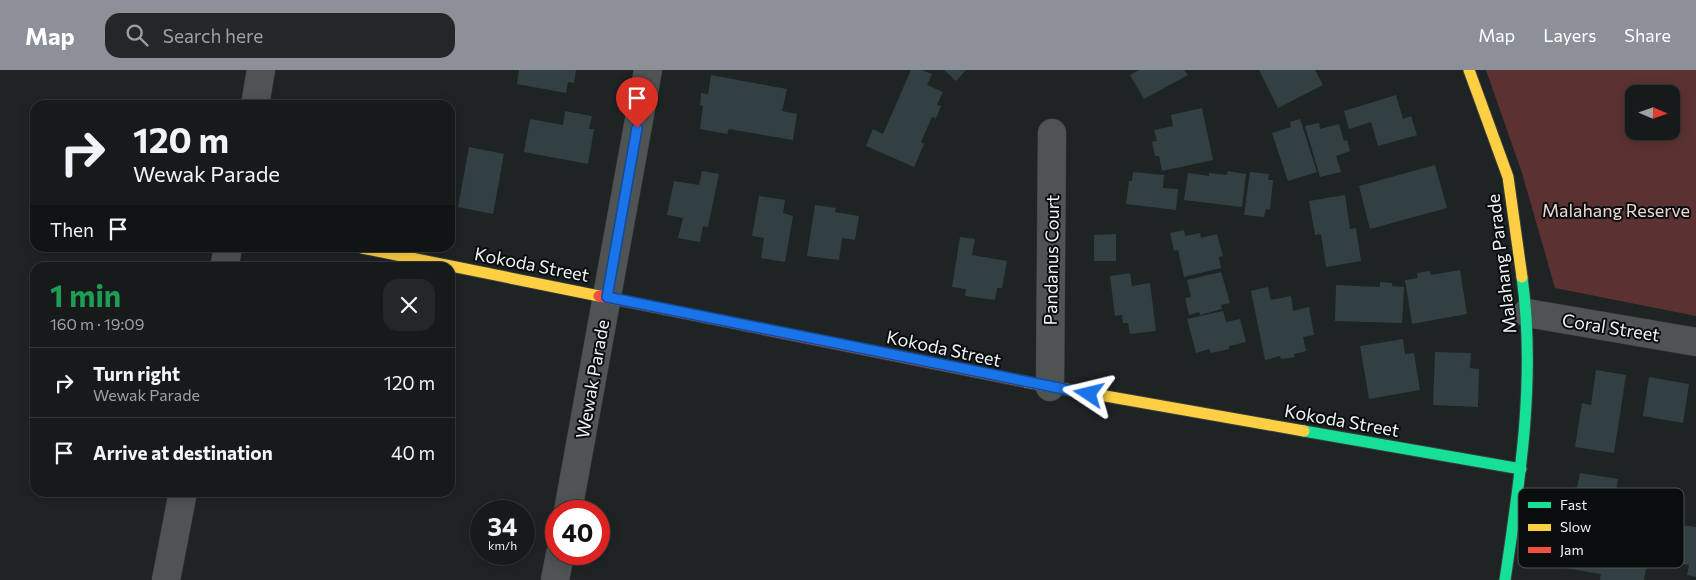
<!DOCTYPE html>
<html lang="en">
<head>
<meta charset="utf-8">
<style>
	body { margin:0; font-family:Commissioner,sans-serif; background:#232728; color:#f1f3f6; height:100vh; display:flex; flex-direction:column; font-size:19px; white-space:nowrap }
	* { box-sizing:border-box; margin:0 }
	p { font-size:16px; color:#9ea1a3 }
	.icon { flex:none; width:28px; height:28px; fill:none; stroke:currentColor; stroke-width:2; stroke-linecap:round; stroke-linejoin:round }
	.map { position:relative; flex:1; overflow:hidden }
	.details { position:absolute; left:30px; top:192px; width:425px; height:235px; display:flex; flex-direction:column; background:#161a1b; border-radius:15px; box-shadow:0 2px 12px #0003,0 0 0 1px #35383a }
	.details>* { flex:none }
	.banner { position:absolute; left:30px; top:30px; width:425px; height:152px; border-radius:15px; box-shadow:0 2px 12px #0003,0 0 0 1px #35383a; background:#161a1b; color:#f1f3f6; overflow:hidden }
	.needle { width:32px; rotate:92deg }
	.tools { position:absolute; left:1625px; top:15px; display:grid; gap:10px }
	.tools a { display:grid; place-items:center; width:55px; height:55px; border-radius:10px; background:#161a1b; box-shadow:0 2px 12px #0003,0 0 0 1px #35383a; font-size:25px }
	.speed { position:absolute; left:470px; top:430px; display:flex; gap:10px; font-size:25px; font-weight:700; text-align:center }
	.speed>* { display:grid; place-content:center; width:65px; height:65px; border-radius:50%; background:#161a1b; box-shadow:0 2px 12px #0003,0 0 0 1px #35383a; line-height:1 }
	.speed small { font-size:12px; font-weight:400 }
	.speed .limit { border:8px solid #d22; background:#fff; color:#111 }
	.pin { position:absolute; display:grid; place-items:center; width:42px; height:42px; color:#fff; margin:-51px -21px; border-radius:50% 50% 50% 0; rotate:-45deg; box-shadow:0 0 5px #0007 }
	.pin .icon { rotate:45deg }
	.me { position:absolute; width:55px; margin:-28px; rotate:280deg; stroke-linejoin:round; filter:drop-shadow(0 0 4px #0008) }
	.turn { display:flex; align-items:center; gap:18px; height:105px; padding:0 20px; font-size:22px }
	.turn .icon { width:65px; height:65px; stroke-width:2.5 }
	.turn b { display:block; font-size:35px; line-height:42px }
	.then { display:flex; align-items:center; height:48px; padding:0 20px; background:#0003; gap:10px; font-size:19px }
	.round { display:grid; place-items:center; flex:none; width:52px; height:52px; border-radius:15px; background:#232728 }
	.summary { display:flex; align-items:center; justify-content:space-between; height:85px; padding:0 20px }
	h1 { font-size:30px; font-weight:700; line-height:38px; color:#1e9e55 }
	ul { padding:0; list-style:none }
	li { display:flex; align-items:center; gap:15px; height:70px; padding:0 20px; border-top:1px solid #35383a }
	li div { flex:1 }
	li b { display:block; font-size:19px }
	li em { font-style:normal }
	header { display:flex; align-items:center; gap:30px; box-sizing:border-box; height:70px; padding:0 25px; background:#8c9099; color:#fff }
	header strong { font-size:24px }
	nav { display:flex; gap:28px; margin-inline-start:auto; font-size:18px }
	.search { width:350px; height:45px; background:#232728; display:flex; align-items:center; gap:12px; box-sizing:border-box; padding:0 18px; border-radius:15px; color:#9ea1a3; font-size:19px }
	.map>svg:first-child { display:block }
	.green { fill:#5b3231; fill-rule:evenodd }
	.building { fill:#324044 }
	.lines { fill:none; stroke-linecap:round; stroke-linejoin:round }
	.street-casing { stroke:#3a3e3f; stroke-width:29 }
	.fast-casing { stroke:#3a3e3f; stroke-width:13 }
	.slow-casing { stroke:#3a3e3f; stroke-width:13 }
	.jam-casing { stroke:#3a3e3f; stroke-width:13 }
	.street { stroke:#4e5354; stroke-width:28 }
	.fast { stroke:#16e098; stroke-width:11 }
	.slow { stroke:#ffcf43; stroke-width:11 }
	.jam { stroke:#f24e42; stroke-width:11 }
	.route-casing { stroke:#114b97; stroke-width:12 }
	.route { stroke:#1a73e8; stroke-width:9 }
	.labels { text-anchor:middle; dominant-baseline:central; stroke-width:4; stroke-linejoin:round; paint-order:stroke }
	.park-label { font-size:18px; fill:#efd7d6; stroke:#090d0e }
	.street-label { font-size:18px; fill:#eff5f7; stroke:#090d0e }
	.key { fill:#090d0e; stroke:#4e5354; stroke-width:1 }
	.key-label { font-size:14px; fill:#eff5f7 }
</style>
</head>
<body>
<header>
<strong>Map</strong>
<div class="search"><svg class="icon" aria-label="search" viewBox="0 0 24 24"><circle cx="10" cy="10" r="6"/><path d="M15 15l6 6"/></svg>Search here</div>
<nav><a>Map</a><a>Layers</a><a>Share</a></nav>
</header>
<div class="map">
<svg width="1696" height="510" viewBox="0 0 1696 510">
	<rect width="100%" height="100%" fill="#1e2324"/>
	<path class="green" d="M1486,0H1696V246L1555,218L1522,103ZM1634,24H1671V61H1634Z"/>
	<g class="building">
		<polygon points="519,0 576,0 574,13 568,12 566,23 517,14"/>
		<polygon points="911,0 922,0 932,4 927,15 943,22 937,35 941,36 936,48 932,47 921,72 924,74 914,97 866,76 873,59 883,64"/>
		<polygon points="944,0 966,0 956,11"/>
		<polygon points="1139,0 1184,0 1188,5 1144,29 1130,5"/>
		<polygon points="1259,0 1315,0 1323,15 1278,38"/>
		<polygon points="711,5 787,19 782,41 797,44 793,70 729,59 727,64 700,59 703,36 700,35 701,23 708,24"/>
		<polygon points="1396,25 1403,49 1411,46 1417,65 1378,76 1371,52 1349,59 1344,41"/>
		<polygon points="1202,38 1213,90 1162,101 1159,86 1155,86 1152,72 1157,71 1154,60 1173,56 1171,45"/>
		<polygon points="565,41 592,46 589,59 594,59 588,94 524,82 530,49 563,55"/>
		<polygon points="1300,49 1317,102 1288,111 1272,63 1291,57 1290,52"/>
		<polygon points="1319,53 1320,59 1339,54 1344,71 1347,70 1350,81 1336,86 1341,102 1320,107 1305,56"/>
		<polygon points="469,77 504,84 493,144 458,137"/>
		<polygon points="1435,95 1447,138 1370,159 1359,116"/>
		<polygon points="702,101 719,104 708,157 703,156 700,172 678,168 683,148 667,145 674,111 699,115"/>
		<polygon points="1228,101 1246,104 1242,137 1184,130 1188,103 1209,106 1209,103 1227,105"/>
		<polygon points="1133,102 1164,105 1163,118 1178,119 1176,140 1126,134 1129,111 1132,111"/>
		<polygon points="1250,102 1269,104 1268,110 1273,110 1270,140 1266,139 1264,147 1244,145"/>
		<polygon points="1345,125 1350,159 1356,158 1361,191 1326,197 1321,164 1315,165 1309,131"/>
		<polygon points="759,126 785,130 783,143 793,146 785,192 761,188 764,168 752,166"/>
		<polygon points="815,135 836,138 835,142 859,146 855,170 842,168 839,190 807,186"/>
		<polygon points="1184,160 1185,166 1200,163 1201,168 1217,164 1223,186 1219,187 1221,198 1184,207 1178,180 1174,181 1170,163"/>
		<polygon points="1116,164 1116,191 1094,191 1094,165"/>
		<polygon points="960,167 975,169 972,185 1007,191 1002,218 997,218 995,230 965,226 966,219 952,217"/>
		<polygon points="1460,200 1467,244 1412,254 1405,210 1418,208 1417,203 1430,201 1431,205"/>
		<polygon points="1221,202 1230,233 1221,235 1222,239 1200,245 1199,242 1189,245 1185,228 1191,227 1187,210"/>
		<polygon points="1130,203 1132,216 1150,213 1156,261 1130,264 1128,253 1123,253 1122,245 1115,246 1110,206"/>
		<polygon points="1380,212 1392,213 1392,216 1404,217 1402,253 1335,251 1336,215 1380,217"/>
		<polygon points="1268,217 1271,230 1291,226 1293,241 1309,237 1314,265 1303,267 1306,281 1294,284 1295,287 1281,289 1280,286 1265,290 1251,221"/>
		<polygon points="1223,241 1226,252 1240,249 1246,272 1229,276 1229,279 1211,283 1209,279 1196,283 1187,249"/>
		<polygon points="1403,269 1405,284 1414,283 1420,320 1369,329 1360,276"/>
		<polygon points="1435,282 1471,283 1470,298 1479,299 1478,337 1433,335"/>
		<polygon points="1596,300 1626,305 1614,383 1575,377 1582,333 1591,335"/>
		<polygon points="1649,307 1689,314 1683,353 1643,346"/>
		<polygon points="1580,403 1618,409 1611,452 1572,446 1575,428 1572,427 1574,417 1577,418"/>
		<polygon points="1675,454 1696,457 1696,507 1687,505 1689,495 1669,492"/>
		<polygon points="1570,468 1649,482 1644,510 1600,510 1601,504 1565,498"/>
	</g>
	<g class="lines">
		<g class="street-casing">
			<g id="street">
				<polyline points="255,35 261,0"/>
				<polyline points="224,198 228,178"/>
				<polyline points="1527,243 1696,272"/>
				<polyline points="1050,317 1052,63"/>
				<polyline points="568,441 648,0"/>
				<polyline points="166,510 183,422"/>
				<polyline points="555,510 560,484"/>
			</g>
		</g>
		<g class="fast-casing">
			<g id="fast">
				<polyline points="1304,361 1521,399"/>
				<path d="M1505,510C1520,409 1536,308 1522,207"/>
			</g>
		</g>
		<g class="slow-casing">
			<g id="slow">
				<polyline points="1469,0 1508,107 1522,207"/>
				<polyline points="362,178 599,226"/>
				<polyline points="1026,312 1304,361"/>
			</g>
		</g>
		<g class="jam-casing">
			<polyline id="jam" points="599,226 1026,312"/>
		</g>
		<use href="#street" class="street"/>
		<use href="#fast" class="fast"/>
		<use href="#slow" class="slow"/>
		<use href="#jam" class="jam"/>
	</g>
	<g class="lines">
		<g class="route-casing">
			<polyline id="route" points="637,58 607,227 1089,324"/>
		</g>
		<use href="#route" class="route"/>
	</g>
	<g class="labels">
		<g class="park-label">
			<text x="1616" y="140">Malahang Reserve</text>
		</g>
		<g class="street-label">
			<text transform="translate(1051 190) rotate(-89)">Pandanus Court</text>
			<text transform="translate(532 194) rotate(11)">Kokoda Street</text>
			<text transform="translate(1501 194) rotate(-97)">Malahang Parade</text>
			<text transform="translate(1611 257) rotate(9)">Coral Street</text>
			<text transform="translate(944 278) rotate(12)">Kokoda Street</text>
			<text transform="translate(592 309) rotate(-80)">Wewak Parade</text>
			<text transform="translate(1342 350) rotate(10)">Kokoda Street</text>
		</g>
	</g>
	<rect x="1518" y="418" width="166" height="80" rx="8" class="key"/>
	<rect x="1528" y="432" width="23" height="6" fill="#16e098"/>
	<rect x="1528" y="454" width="23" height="7" fill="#ffcf43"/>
	<rect x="1528" y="477" width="23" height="6" fill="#f24e42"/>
	<g class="key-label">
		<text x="1560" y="440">Fast</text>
		<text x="1560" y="462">Slow</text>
		<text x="1560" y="485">Jam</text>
	</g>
</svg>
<div class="tools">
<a><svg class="needle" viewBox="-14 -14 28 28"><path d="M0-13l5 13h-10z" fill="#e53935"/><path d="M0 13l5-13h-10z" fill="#9ea1a3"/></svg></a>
</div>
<div class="speed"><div>34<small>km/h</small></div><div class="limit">40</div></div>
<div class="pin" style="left:637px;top:58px;background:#d93025"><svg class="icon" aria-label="arrive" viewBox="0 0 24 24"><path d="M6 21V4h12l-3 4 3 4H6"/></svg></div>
<svg class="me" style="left:1089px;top:324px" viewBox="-20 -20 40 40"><path d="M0-17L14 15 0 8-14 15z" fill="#1a73e8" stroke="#fff" stroke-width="4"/></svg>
<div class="banner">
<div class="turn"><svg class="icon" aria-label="right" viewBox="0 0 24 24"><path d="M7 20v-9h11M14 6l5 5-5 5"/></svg><div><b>120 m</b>Wewak Parade</div></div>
<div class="then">Then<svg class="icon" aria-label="arrive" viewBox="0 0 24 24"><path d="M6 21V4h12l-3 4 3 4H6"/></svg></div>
</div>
<section class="details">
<div class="summary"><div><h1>1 min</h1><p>160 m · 19:09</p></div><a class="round"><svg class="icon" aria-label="close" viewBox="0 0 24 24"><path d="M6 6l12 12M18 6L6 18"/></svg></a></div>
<ul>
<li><svg class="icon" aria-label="right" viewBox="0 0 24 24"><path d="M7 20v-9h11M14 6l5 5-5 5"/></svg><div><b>Turn right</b><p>Wewak Parade</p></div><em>120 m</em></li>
<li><svg class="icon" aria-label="arrive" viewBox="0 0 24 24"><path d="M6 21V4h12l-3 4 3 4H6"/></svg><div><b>Arrive at destination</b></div><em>40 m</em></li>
</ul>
</section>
</div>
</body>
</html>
